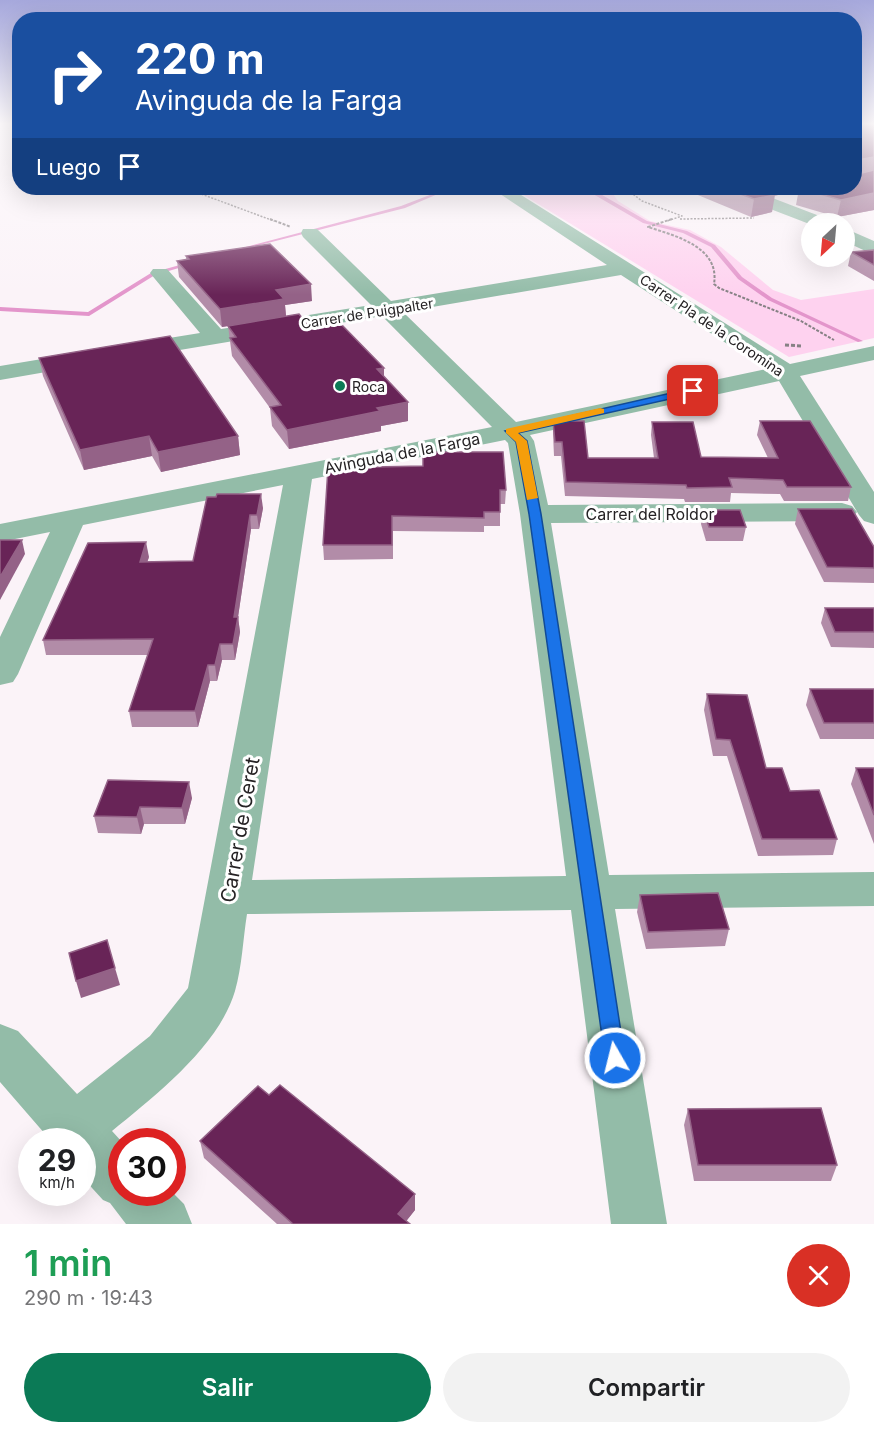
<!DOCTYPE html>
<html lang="es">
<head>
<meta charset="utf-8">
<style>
	body { margin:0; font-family:Inter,sans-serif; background:#f2f2f2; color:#202124; height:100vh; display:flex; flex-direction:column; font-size:22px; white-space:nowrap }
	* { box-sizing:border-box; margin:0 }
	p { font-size:20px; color:#757577 }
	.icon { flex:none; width:33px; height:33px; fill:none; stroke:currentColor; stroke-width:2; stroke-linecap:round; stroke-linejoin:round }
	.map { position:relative; height:1224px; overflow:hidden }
	.sheet { display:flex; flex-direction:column; background:#fff; flex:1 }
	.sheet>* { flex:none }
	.top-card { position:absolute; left:12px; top:12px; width:850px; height:183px; border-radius:24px; box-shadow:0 6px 24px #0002; background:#1a4fa0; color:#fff; overflow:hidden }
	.needle { width:39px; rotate:206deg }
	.controls { position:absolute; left:801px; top:213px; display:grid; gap:12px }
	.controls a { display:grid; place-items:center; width:54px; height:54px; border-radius:50%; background:#fff; box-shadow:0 6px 24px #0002; font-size:30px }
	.speed { position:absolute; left:18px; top:1128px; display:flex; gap:12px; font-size:30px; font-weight:700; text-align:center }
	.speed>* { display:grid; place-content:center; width:78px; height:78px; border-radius:50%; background:#fff; box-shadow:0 6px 24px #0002; line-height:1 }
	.speed small { font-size:15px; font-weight:400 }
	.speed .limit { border:9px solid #d22; background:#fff; color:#111 }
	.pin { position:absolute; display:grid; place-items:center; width:51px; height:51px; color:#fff; margin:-26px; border-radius:12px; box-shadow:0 3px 9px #0006 }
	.me { position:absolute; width:66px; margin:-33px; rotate:352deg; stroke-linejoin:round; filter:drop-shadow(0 0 4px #0008) }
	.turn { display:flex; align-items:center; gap:21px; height:126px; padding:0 24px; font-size:27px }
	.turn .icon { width:78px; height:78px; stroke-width:2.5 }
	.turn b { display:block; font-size:42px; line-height:51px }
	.then { display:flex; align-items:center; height:57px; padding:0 24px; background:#0003; gap:12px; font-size:22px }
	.round { display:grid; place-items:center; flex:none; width:63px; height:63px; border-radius:32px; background:#f2f2f2 }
	.summary { display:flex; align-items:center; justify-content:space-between; height:102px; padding:0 24px }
	h1 { font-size:36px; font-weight:600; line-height:45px; color:#1e9e55 }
	.primary-button { display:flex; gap:12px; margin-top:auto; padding:12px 24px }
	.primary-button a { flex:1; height:69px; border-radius:36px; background:#0b7a56; color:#fff; font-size:24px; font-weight:600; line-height:69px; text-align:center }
	.primary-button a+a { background:#f2f2f2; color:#202124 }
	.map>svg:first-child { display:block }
	.green { fill:#fed2ef }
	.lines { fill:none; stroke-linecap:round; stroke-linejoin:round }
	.stream { fill:#e395cb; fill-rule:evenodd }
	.path-far2 { stroke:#868184; stroke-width:1.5; stroke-dasharray:2 1.5; stroke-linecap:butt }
	.path-far1 { stroke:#868184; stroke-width:2; stroke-dasharray:3 1.5; stroke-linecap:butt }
	.path { stroke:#868184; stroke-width:3; stroke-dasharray:4 2; stroke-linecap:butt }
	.minor { fill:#93bca8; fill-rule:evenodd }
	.wall { fill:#b28ca8 }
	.shaded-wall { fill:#946287 }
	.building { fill:#682457; stroke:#946287; stroke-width:1.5 }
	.route { fill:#1a73e8; stroke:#114b97; stroke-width:1.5 }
	.slow { fill:#f59e0b }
	.poi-dot { fill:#0b7a56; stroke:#fff; stroke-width:2 }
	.labels { text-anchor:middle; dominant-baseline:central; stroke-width:6; stroke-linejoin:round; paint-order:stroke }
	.far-street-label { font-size:14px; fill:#252224; stroke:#fff }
	.far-poi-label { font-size:14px; fill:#252224; stroke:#fff; text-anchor:start }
	.street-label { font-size:16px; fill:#252224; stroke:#fff }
	.near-street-label { font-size:20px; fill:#252224; stroke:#fff }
</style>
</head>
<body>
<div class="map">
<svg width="874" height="1224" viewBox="0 0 874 1224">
	<rect width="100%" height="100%" fill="#fbf3f8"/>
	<polygon class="green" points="512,188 609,188 618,201 650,221 690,230 721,247 773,290 801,300 874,289 874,338 789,357"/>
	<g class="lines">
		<g class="stream">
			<polygon points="448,188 452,188 405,208 240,250 238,249 401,206"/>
			<polygon points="592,188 596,188 597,192 647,221 687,231 715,245 742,277 772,298 863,341 858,342 768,300 738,279 711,247 683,233 643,223 593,194"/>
			<polygon points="187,263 189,263 189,265 155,275 89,316 0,311 0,307 88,312 151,273"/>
		</g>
		<g class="path-far2">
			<polyline points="185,188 274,221"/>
			<polyline points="625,188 642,201 682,216 667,221"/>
			<polyline points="680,219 754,218"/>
		</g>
		<g class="path-far1">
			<polyline points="270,219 291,227"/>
			<path d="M672,219L648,227C676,236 720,247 714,284L719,288L801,321L834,340"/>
		</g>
		<polyline class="path" points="785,345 802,346"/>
		<g class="minor">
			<path d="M491,188H510L790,364L874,346V360L800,376L874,492V524L864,521L859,515L779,381L530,435L534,441L548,505L842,503L852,506L857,512L852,518L842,521L551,523L609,875L874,872V906L615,909L667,1224H611L571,910L247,914C243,939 242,967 235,991C219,1046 155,1096 112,1131L122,1142V1192H172L184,1204L192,1224H126L110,1203L103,1200L82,1177V1142H52L0,1082V1024L18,1031L77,1094L150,1036L188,988L283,485L83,525L18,674L13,682L0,685V637L50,532L0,542V524L492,427L382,316L132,358L124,356L120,351L124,346L132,344L200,333L150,273L153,269H167L221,329L371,305L303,237L301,233L303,229H317L391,301L607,265ZM621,275L766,369L516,422L403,312ZM505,440L508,443L520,514L566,876L252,880L312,479Z"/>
			<polygon points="724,188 746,188 830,220 833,224 812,225 726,192"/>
			<polygon points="844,228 874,241 874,255 844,241"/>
			<polygon points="84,352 92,354 96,359 92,364 0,380 0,366"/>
		</g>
	</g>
	<g class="wall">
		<polygon points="874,124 874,210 837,217 796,205 799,189 773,194 772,212 751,217 681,188 855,188"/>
		<polygon points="874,250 874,281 848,266 851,252"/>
		<polygon points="186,256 312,301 285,305 286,316 222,327 179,277 177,261 186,260"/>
		<polygon points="308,325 384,368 384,377 408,402 408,421 381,426 381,431 289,449 272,426 270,408 232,356 228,326"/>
		<polygon points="39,358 238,436 240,455 161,472 152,456 84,470 43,376"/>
		<polygon points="553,421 588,458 654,458 651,435 652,422 701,457 768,458 757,435 760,421 851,487 848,501 784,501 780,494 731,493 730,502 685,502 684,499 565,496 561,456 554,456 553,434"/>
		<polygon points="423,466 506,490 505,504 500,504 500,526 484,526 484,532 393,531 393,559 324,560 323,545"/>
		<polygon points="207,497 263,508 259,529 251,529 238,617 240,632 235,660 222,660 217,681 210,681 198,727 132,727 129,711 148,655 46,655 43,640 149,557 147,562 193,561"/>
		<polygon points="798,509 874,547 874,583 824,582 795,524"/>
		<polygon points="703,510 746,527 743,541 706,541 701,524"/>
		<polygon points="825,608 874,608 874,648 831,647 821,623"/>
		<polygon points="810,689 874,689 874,739 820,739 806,705"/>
		<polygon points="707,694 766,768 837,839 833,855 758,856 727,756 713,756 704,710"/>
		<polygon points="856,768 874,768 874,844 851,784"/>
		<polygon points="108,780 192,798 185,824 144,824 141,834 98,833 94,816"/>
		<polygon points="640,895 729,929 725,946 646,949 637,912"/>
		<polygon points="688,1109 837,1165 831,1181 694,1181 684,1125"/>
		<polygon points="200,1141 415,1210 406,1221 410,1224 277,1224 204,1158"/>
	</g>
	<g class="shaded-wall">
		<polygon points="874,157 874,172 855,176 855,168 858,160"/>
		<polygon points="771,188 799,188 799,189 770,195"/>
		<polygon points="874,193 874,210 837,217 841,200"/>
		<polygon points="775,195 772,212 751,217 754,199"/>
		<polygon points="311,284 312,301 285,305 286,316 222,327 220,309 276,290"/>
		<polygon points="384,368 384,386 377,369"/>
		<polygon points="408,402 408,421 381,426 381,431 289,449 287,430 377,408"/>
		<polygon points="149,436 152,456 84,470 80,450"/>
		<polygon points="238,436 240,455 161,472 158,452"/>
		<polygon points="261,494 263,508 259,529 257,515"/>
		<polygon points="250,515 251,529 238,617 240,632 235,660 233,644 234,617"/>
		<polygon points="22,540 25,554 0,600 0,577"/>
		<polygon points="146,542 149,557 142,577 140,562"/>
		<polygon points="220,644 222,660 217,681 215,665"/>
		<polygon points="208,665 210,681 198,727 195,711"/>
		<polygon points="189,782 192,798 185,824 182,808"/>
		<polygon points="140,807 144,824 141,834 137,817"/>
		<polygon points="115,968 120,985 81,998 76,981"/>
		<polygon points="415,1194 415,1210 404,1224 398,1214"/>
	</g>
	<g class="building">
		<polygon points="855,124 874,124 874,157 858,160 855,168"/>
		<polygon points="874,170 874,193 841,200 799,188 855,188 855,172 858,174"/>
		<polygon points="724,188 755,188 775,195 754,199"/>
		<polygon points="270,244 311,284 276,290 284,299 220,309 177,261 189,259 186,256"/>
		<polygon points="874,250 874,265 851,252"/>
		<polygon points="299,314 308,325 332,321 335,325 341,324 384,368 377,369 408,402 377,408 380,411 287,430 270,407 281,405 230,338 236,337 228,326"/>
		<polygon points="170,336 238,436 158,452 149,436 80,450 39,358"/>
		<polygon points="553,421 584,421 588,458 658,458 652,422 693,422 701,457 778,458 760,421 810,421 851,487 787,487 783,480 729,478 732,487 687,488 686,485 566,482 562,442 555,442"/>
		<polygon points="423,452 503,452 506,490 500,490 500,512 484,512 484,518 392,516 392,545 323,545 328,468 423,466"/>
		<polygon points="217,494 261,494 257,515 250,515 234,617 238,617 233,644 220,644 215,665 208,665 195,711 129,711 153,639 43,640 88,543 146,542 140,562 193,561 207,497 216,497"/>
		<polygon points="798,509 852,509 874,547 874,568 827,567"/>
		<polygon points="703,510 740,510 746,527 709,527"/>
		<polygon points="0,540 22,540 0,577"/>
		<polygon points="825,608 874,608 874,632 835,632"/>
		<polygon points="810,689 874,689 874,723 824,723"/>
		<polygon points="707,694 747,695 766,768 782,768 790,791 819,790 837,839 762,839 730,740 716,739"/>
		<polygon points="856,768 874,768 874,815"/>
		<polygon points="108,780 189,782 182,808 140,807 137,817 94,816"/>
		<polygon points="718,893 729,929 648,932 640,895"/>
		<polygon points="107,940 115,968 76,981 69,953"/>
		<polygon points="280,1085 415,1194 398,1214 410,1224 293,1224 200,1141 258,1086 269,1095"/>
		<polygon points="821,1108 837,1165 698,1165 688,1109"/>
	</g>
	<linearGradient id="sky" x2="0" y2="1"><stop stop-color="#a6a8dc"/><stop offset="0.42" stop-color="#fdfafc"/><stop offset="1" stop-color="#fdfafc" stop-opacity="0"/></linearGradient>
	<rect width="874" height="295" fill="url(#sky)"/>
	<polygon class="route" points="693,388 697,388 697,393 518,433 527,441 541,514 625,1058 622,1065 615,1067 608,1065 605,1058 529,514 516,442 505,431"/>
	<polygon class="slow" points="600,408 604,409 604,413 518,433 527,441 538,498 527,500 516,442 506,433 506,429"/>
	<circle class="poi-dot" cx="340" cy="386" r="6"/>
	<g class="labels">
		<g class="far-street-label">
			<text transform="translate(367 313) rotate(-9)">Carrer de Puigpalter</text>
			<text transform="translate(712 325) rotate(34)">Carrer Pla de la Coromina</text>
		</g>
		<g class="far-poi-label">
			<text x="352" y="386">Roca</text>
		</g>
		<g class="street-label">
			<text transform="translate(402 453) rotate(-11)">Avinguda de la Farga</text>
			<text x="650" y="514">Carrer del Roldor</text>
		</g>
		<g class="near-street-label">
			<text transform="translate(240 830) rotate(-80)">Carrer de Ceret</text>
		</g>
	</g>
</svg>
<div class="controls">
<a><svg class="needle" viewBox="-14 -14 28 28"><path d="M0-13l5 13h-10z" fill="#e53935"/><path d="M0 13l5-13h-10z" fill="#757577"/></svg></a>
</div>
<div class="speed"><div>29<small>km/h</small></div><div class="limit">30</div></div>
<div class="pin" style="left:693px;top:391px;background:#d93025"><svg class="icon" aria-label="arrive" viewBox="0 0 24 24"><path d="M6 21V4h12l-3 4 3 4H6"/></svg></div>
<svg class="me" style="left:615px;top:1058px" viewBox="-20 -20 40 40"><circle r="17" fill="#1a73e8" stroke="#fff" stroke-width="3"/><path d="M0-11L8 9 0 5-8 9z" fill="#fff"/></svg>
<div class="top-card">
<div class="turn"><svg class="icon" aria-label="right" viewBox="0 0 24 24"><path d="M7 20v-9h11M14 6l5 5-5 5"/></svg><div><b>220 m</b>Avinguda de la Farga</div></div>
<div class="then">Luego<svg class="icon" aria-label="arrive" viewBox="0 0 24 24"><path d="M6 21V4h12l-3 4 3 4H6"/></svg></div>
</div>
</div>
<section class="sheet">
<div class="summary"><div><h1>1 min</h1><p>290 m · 19:43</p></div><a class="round" style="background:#d93025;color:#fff"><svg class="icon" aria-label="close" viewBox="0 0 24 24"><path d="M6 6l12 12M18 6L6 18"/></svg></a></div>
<div class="primary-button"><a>Salir</a><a>Compartir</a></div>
</section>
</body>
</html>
